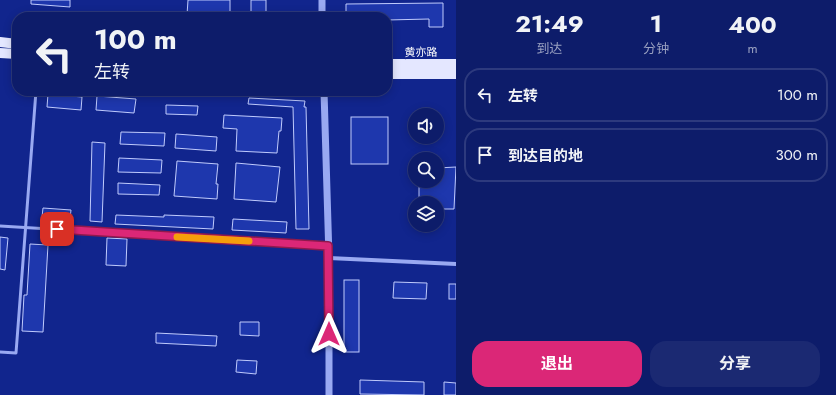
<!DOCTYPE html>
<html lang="zh">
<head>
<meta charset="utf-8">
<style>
	body { margin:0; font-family:Jost,"Noto Sans SC",sans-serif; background:#1b2972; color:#f1f3f6; height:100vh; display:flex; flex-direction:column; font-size:15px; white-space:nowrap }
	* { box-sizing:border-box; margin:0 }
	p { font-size:13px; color:#9aa1c1 }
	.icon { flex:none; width:22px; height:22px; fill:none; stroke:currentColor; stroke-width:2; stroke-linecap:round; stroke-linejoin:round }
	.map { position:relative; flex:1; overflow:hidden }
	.panel { display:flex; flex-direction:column; background:#0d1c6a; width:380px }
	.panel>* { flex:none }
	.banner { position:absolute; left:12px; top:12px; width:380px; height:84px; border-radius:16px; box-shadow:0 2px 10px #0003,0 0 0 1px #2d3a7e; background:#0d1c6a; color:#f1f3f6; overflow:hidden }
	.fabs { position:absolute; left:408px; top:108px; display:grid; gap:8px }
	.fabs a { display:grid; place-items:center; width:36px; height:36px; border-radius:50%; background:#0d1c6a; box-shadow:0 2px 10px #0003,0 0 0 1px #2d3a7e; font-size:20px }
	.pin { position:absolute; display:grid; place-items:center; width:34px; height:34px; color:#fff; margin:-17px; border-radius:8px; box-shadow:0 2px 6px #0006 }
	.me { position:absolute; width:44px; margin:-22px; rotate:0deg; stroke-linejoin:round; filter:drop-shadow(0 0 3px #0008) }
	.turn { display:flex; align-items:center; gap:14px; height:84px; padding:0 16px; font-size:18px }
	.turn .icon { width:52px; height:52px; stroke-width:2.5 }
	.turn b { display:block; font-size:28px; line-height:34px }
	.eta { display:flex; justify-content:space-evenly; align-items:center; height:68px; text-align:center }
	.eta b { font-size:24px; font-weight:700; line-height:28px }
	.cta { display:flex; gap:8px; margin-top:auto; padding:8px 16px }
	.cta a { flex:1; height:46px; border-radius:16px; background:#db2777; color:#fff; font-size:16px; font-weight:700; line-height:46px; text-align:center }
	.cta a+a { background:#1b2972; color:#f1f3f6 }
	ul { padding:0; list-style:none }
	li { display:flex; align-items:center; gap:12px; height:54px; margin:0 8px 6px; padding:0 8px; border:2px solid #2d3a7e; border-radius:16px }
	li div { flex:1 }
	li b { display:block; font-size:15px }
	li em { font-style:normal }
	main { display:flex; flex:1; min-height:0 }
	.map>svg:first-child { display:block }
	.building { fill:#1e37ad; stroke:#c0cbfd }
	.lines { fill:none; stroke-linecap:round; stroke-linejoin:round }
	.service { stroke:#99a9f2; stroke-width:3 }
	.minor { stroke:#99a9f2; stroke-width:4 }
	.tertiary { stroke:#99a9f2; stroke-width:7 }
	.primary { stroke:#e4e7ff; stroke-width:10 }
	.route-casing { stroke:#8e194d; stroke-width:10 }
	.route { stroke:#db2777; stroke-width:7 }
	.slow { stroke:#f59e0b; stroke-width:7 }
	.labels { text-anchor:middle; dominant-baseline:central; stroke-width:4; stroke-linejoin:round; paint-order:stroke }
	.street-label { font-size:11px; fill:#fff; stroke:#11258d }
</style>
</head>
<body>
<main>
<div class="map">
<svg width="456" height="395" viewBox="0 0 456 395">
	<rect width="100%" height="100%" fill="#11258d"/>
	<g class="building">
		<polygon points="31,0 70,0 70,7 31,4"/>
		<polygon points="188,0 230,0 230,17 187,15"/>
		<rect x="251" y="0" width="15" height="17"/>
		<polygon points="443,3 443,27 429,27 429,19 387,20 387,17 346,17 346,4"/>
		<polygon points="48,94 82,97 81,110 47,107"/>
		<polygon points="97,96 136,99 134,113 96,110"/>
		<polygon points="249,98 305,101 304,107 306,107 309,229 296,229 293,107 248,104"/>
		<polygon points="166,105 198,106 197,115 166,114"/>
		<polygon points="224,115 282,118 281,131 279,131 277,153 236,151 237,129 223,128"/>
		<rect x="351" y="117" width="37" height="47"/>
		<polygon points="121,132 165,133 164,146 120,144"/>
		<polygon points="176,134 217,137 216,151 175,148"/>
		<polygon points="92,142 105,143 102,222 90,221"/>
		<polygon points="119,158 162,160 161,173 118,172"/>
		<polygon points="177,161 218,164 216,184 218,184 217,199 174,196"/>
		<polygon points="236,163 280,167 276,202 234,199"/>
		<polygon points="456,167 454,209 437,209 437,203 419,203 419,181 437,181 437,168"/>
		<polygon points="118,183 160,185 159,195 118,194"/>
		<polygon points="43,208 71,210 70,219 42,217"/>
		<polygon points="116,215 164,217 164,215 214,217 213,229 115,224"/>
		<polygon points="233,219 287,222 286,233 232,230"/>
		<polygon points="0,237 8,238 5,270 0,269"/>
		<polygon points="107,238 127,239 126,266 106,265"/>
		<polygon points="30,244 48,245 43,332 22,331 24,295 27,295"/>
		<rect x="344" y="280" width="15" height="72"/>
		<polygon points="394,282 427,283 426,299 393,298"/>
		<rect x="449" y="284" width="7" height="15"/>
		<polygon points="240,322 259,322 259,336 240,335"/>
		<polygon points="156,333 217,336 216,346 156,343"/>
		<polygon points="237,360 257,361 256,374 236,372"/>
		<polygon points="360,380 424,382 424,395 360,394"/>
		<polygon points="444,382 456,383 456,395 444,395"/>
	</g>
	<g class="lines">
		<g class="service">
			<polyline points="0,226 328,246"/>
			<polyline points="0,352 16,353 36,91"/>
		</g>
		<polyline class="minor" points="329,258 456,264"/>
		<g class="tertiary">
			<polyline points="322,0 322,17"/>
			<polyline points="324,91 329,258 329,395"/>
		</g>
		<g class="primary">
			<polyline points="0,42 17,44"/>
			<polyline points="0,53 17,54"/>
			<polyline points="387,64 456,64"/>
			<polyline points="387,74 456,74"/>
		</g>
	</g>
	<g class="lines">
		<g class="route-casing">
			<polyline id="route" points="57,229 328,246 329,334"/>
		</g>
		<use href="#route" class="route"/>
		<polyline class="slow" points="177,237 249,241"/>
	</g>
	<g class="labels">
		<g class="street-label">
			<text transform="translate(421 52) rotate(-1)">黄亦路</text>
		</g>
	</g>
</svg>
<div class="fabs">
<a><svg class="icon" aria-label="sound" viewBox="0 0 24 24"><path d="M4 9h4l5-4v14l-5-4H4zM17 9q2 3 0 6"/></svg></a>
<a><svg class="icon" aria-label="search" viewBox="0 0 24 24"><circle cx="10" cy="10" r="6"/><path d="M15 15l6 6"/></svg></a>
<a><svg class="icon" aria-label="layers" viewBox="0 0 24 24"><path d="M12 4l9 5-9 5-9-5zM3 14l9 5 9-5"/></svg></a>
</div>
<div class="pin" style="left:57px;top:229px;background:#d93025"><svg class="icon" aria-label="arrive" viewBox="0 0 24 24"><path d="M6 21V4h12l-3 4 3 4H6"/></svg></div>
<svg class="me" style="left:329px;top:334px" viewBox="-20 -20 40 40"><path d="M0-17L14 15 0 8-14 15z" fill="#db2777" stroke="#fff" stroke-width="4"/></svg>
<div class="banner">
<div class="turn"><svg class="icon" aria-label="left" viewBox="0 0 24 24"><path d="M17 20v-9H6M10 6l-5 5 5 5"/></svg><div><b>100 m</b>左转</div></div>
</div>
</div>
<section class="panel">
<div class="eta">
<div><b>21:49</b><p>到达</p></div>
<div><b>1</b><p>分钟</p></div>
<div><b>400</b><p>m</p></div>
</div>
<ul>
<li><svg class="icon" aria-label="left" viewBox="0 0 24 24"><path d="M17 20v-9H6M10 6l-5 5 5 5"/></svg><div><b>左转</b></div><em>100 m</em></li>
<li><svg class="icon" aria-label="arrive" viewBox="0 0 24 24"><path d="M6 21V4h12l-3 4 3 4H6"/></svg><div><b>到达目的地</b></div><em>300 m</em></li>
</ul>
<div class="cta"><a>退出</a><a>分享</a></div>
</section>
</main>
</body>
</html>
